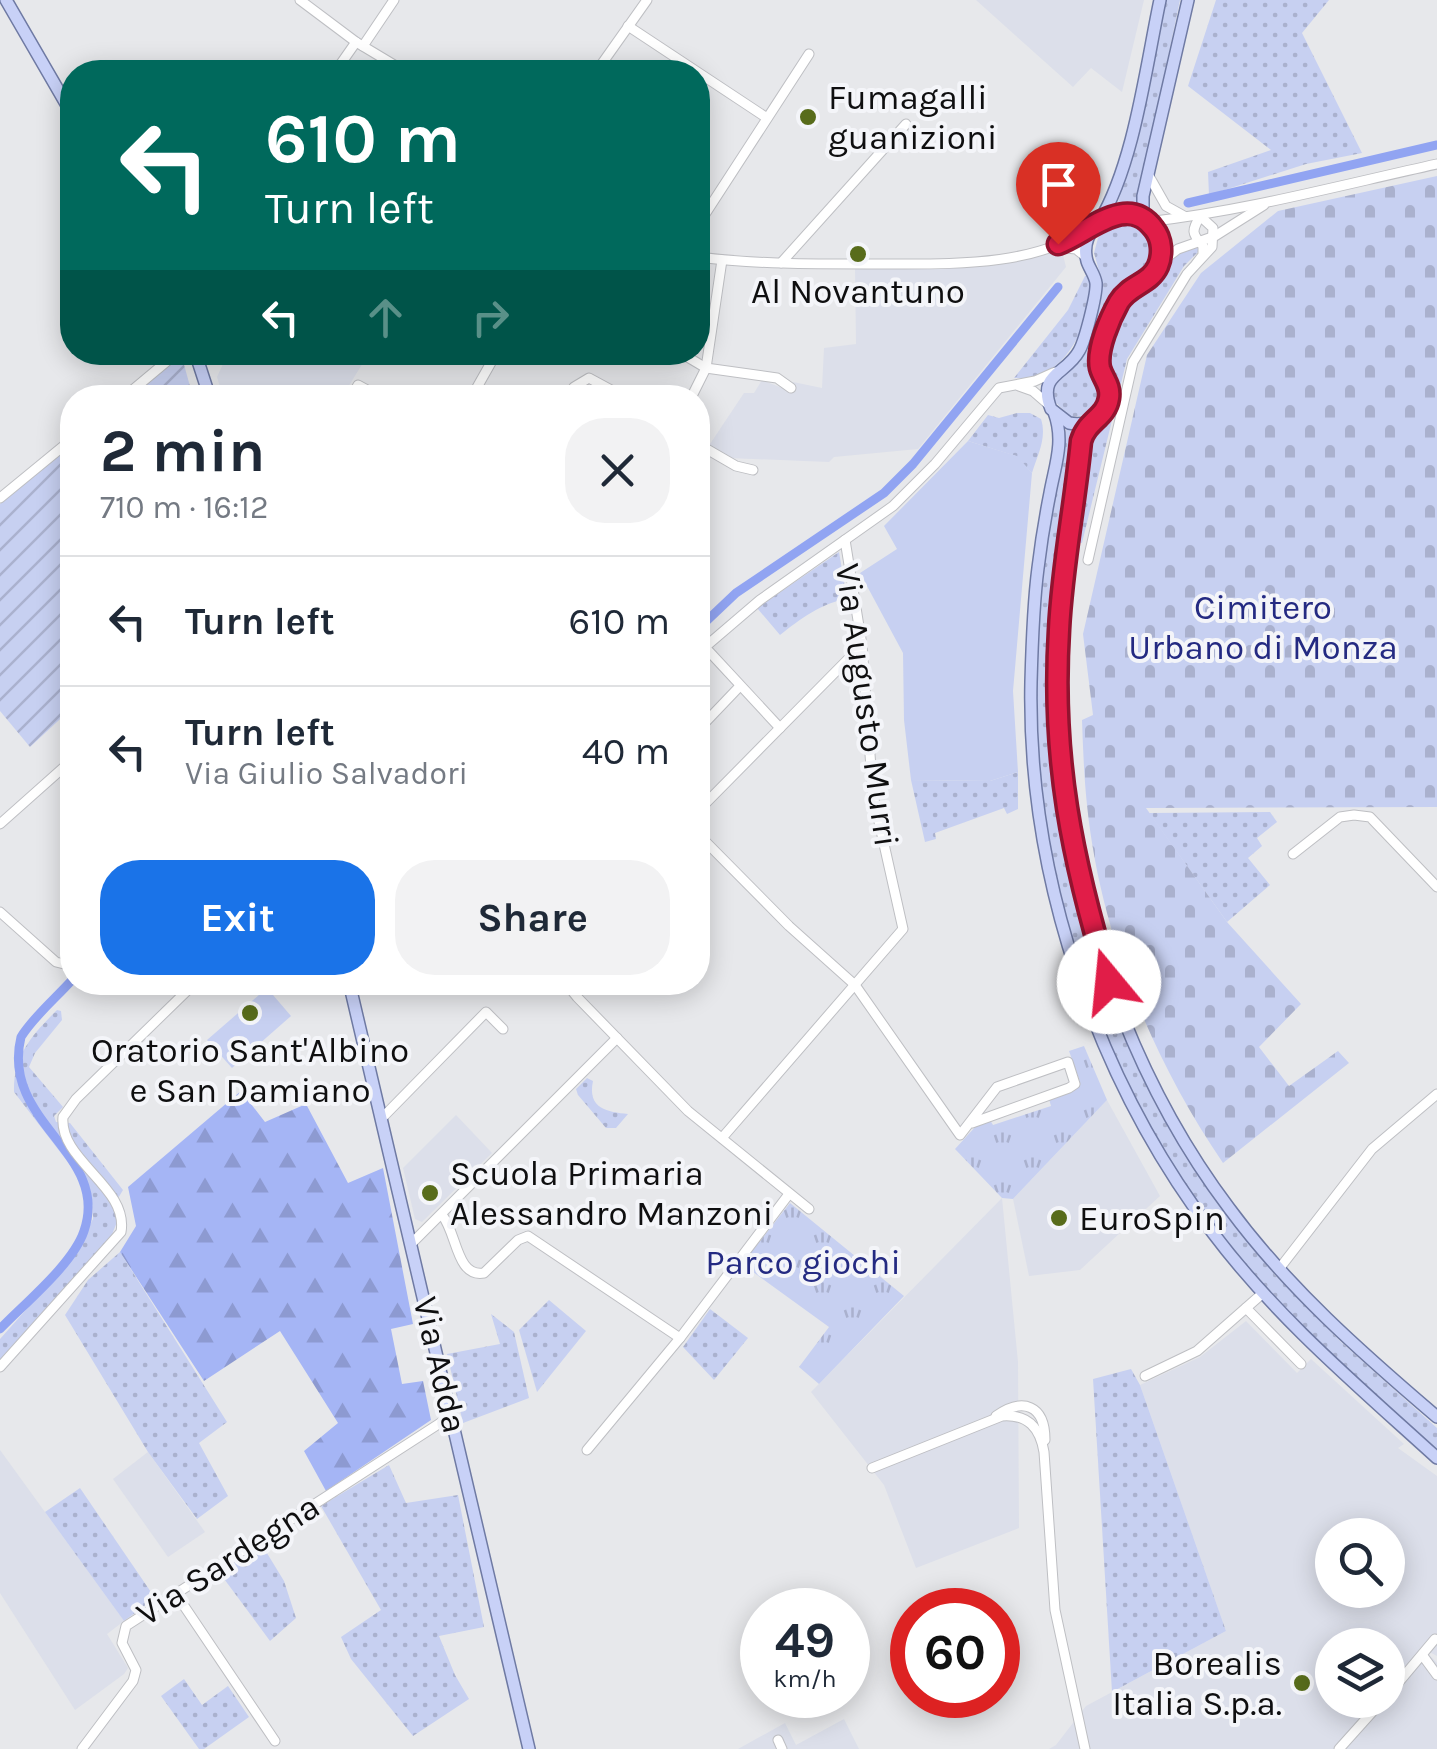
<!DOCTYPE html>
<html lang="en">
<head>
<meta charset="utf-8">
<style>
	body { margin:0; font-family:Karla,sans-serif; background:#f2f2f3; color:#1f2937; height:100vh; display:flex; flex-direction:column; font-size:38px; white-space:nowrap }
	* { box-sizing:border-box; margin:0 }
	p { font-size:32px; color:#747a83 }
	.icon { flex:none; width:55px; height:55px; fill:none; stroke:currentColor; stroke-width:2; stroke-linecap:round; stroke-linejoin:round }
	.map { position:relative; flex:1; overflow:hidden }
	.drawer { position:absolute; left:60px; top:385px; width:650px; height:610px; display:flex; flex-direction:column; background:#fff; border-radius:40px; box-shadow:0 5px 25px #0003 }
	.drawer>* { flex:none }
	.banner { position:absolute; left:60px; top:60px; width:650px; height:305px; border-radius:40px; box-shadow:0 5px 25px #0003; background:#00695c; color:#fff; overflow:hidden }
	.controls { position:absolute; left:1315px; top:1518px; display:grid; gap:20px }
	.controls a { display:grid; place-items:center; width:90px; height:90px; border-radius:50%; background:#fff; box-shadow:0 5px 25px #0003; font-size:50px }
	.speed { position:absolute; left:740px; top:1588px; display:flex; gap:20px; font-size:50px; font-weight:700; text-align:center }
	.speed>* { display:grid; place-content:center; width:130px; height:130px; border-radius:50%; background:#fff; box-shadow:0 5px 25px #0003; line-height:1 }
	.speed small { font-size:25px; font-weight:400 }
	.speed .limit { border:15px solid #d22; background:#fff; color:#111 }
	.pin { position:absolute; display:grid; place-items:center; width:85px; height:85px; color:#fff; margin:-102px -42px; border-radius:50% 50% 50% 0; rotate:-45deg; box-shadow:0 0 10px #0007 }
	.pin .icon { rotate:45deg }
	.me { position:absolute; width:110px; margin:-55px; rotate:343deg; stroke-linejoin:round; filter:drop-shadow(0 0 8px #0008) }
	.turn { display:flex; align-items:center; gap:35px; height:210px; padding:0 40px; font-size:45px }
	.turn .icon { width:130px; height:130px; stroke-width:2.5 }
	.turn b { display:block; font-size:70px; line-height:85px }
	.lanes { display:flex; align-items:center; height:95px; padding:0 40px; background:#0003; justify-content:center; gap:50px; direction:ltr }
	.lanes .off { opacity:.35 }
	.round { display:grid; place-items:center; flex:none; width:105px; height:105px; border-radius:40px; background:#f2f2f3 }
	.overview { display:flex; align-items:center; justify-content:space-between; height:170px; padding:0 40px }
	h1 { font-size:60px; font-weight:700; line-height:75px }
	.primary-button { display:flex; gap:20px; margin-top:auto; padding:20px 40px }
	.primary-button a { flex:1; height:115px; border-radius:40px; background:#1a73e8; color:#fff; font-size:40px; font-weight:700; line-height:115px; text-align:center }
	.primary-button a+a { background:#f2f2f3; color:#1f2937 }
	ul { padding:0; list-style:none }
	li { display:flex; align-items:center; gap:30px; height:130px; padding:0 40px; border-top:2px solid #e0e1e3 }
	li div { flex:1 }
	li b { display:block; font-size:38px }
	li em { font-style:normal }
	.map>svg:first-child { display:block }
	.built { fill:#dcdfea; fill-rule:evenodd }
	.grass { fill:url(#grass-dots) }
	.forest { fill:url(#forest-firs) }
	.cemetery { fill:url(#cemetery-stones) }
	.park { fill:url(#park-tufts) }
	.garden { fill:url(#garden-furrows) }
	.pitch { fill:#c7d0f1 }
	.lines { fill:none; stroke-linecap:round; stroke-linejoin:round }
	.canal { stroke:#91a4f2; stroke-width:9 }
	.minor-casing { stroke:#bebfc3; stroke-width:11 }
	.major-casing { stroke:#6f7aa3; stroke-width:14 }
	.minor { stroke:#fff; stroke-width:9 }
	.major { stroke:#c8d1f7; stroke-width:11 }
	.route-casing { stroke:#92132f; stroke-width:25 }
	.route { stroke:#e11d48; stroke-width:18 }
	.poi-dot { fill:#586c1b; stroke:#f4f5f9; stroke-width:4 }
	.labels { text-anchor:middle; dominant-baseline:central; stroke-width:8; stroke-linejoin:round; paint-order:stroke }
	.poi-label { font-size:35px; fill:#0f0f10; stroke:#f4f5f9; text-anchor:start }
	.park-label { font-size:35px; fill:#242a82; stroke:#f4f5f9 }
	.street-label { font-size:35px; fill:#0f0f10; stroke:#f4f5f9 }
</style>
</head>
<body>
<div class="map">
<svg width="1437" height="1749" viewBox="0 0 1437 1749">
	<defs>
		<pattern id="grass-dots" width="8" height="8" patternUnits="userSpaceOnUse" patternTransform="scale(2.5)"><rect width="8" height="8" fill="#c7d0f1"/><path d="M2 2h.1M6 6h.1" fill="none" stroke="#aab1ce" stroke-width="1.8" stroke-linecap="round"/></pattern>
		<pattern id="forest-firs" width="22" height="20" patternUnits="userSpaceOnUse" patternTransform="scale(2.5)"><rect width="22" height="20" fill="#a5b5f5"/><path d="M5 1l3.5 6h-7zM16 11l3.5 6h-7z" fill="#8d9ad1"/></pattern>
		<pattern id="cemetery-stones" width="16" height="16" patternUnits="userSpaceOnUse" patternTransform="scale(2.5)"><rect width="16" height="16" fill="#c7d0f1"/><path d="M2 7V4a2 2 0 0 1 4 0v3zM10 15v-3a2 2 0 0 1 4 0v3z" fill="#aab1ce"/></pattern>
		<pattern id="park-tufts" width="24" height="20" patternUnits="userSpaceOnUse" patternTransform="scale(2.5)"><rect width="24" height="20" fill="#c7d0f1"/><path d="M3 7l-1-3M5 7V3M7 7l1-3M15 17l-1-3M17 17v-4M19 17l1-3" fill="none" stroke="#aab1ce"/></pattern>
		<pattern id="garden-furrows" width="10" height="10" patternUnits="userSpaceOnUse" patternTransform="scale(2.5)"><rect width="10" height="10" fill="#c7d0f1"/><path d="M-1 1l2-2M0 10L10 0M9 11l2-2" fill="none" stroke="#aab1ce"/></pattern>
	</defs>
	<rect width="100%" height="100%" fill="#e7e8eb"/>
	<g class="built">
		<polygon points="976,0 1144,0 1122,92 1091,68 1073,87"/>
		<polygon points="1062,251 1066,267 918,449 834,457 829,462 729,458 708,447 744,393 754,393 762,380 787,390 793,382 822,388 824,348 856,344 855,266 960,267 1013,262"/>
		<polygon points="228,353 228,352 369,353 342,397 223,397 217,377"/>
		<polygon points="1107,1100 1160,1196 1080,1270 1029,1276 1013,1199"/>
		<polygon points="456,1115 492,1153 422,1222 415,1219 403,1168"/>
		<polygon points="1002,1198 1018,1362 1019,1528 916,1568 884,1485 811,1392"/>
		<path d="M1246,1321L1297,1373L1311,1359L1404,1444L1398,1448L1437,1476V1656L1424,1649L1437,1663V1749H1049L1056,1745L1086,1706L1226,1631L1140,1385L1200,1357ZM1332,1535H1388V1590H1332ZM1332,1645H1388V1700H1332Z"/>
		<polygon points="0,1450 124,1621 107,1634 128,1668 124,1674 75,1710 0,1593"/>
		<polygon points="148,1452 205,1532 168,1557 113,1479"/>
		<polygon points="844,1719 859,1749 738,1749 785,1723 796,1745"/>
	</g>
	<g class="grass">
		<polygon points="1166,0 1180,0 1138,199 1140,209 1117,207"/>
		<polygon points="1216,0 1329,0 1302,33 1362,153 1306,164 1209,195 1208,172 1271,150 1188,86"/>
		<polygon points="1128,221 1149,230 1158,248 1150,274 1119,293 1107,311 1093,361 1101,388 1099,404 1087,415 1071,417 1054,401 1054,386 1058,379 1080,362 1089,348 1103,285 1094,253 1098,238 1109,226"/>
		<polygon points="1199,246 1199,251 1184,266 1127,359 1082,543 1076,542 1087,442 1106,416 1115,398 1107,361 1120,316 1134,299 1154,286 1177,254"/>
		<path d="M1085,276H1089C1092,314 1076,361 1038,376C1032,379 1021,378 1014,378L1068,310Z"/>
		<path d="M1017,413H1030L1041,419C1047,438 1038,454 1032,473L1016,456L968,441L988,415L999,418Z"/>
		<path d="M1066,429L1079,430L1053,633L1054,733L1103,979L1144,1077L1176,1137L1211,1192L1275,1275L1341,1342L1437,1428V1451C1366,1387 1290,1325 1231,1249C1096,1076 1023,852 1037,632C1042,563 1056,496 1066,429Z"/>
		<path d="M839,552L847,599C823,602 799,620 780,635L757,608Z"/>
		<polygon points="1018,772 1018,809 1007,814 1004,808 935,833 936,839 925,842 911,780 990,781"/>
		<polygon points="1270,812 1277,822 1257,838 1262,846 1248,858 1270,885 1227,922 1149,813"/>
		<path d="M57,1010L61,1011L62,1020L35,1053L29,1067L63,1107L54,1116L56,1122L70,1123L123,1190L114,1205L119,1217L109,1242L0,1363V1339L73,1257L93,1219V1206L77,1174L14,1092C13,1055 33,1034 57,1010Z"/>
		<path d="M587,1078L593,1081C587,1109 608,1112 628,1114L616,1128H606L578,1095L576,1089Z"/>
		<polygon points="120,1252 227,1422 199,1443 228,1496 197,1519 148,1452 65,1315 88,1280"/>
		<polygon points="549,1300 586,1331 537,1392 519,1330"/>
		<polygon points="710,1309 748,1338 714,1380 683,1347"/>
		<polygon points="491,1314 514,1332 529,1398 463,1423 447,1354 500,1344"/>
		<polygon points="1131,1369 1140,1385 1226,1631 1112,1692 1093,1379"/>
		<polygon points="389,1465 406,1503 458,1495 484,1627 439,1636 455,1675 469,1699 413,1736 351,1659 341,1637 381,1610 321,1506"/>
		<polygon points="80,1488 155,1598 124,1621 45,1512"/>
		<polygon points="262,1545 284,1581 296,1618 270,1641 219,1572"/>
		<polygon points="184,1679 202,1705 228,1686 249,1717 204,1749 199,1749 161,1696"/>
	</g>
	<polygon class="forest" points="241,1091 265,1122 306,1104 348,1183 383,1168 413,1324 391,1329 402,1384 423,1381 431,1420 326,1491 304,1451 338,1423 280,1331 204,1381 120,1252 136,1226 128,1187"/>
	<path class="cemetery" d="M1437,176V807L1146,808L1227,922L1301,1004L1259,1047L1289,1086L1338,1051L1349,1063L1223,1163C1151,1057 1100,932 1087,805C1084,777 1083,748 1082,720L1093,715L1083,634L1147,355L1201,273L1278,211Z"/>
	<g class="park">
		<polygon points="1084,1046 1107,1100 1013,1199 1002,1198 955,1149 977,1125 990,1120 993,1125 1051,1106 1049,1099 1073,1090 1080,1082 1069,1051"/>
		<polygon points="790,1203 904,1296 819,1384 799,1367 829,1327 742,1264"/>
	</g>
	<g class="garden">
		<polygon points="173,360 183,361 193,397 129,398"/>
		<polygon points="72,444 72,708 30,747 0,711 0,504"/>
	</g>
	<g class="pitch">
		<polygon points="968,441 1017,456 1032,473 1013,691 1018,772 990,781 911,780 904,720 903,653 860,573 897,549 884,526"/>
		<polygon points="267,988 291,1016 232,1068 207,1040"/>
	</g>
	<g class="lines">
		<g class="canal">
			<polyline points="1188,203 1437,145"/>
			<polyline points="698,629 736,593 884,493 913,464 1058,287"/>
			<path d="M0,1329C25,1303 73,1264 84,1231C111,1153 0,1123 21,1037C34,1016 56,998 72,980"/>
		</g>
		<g class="minor-casing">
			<g id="minor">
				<polyline points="300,0 356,42 406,72"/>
				<polyline points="628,26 767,118"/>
				<polyline points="363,46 394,0"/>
				<polyline points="335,72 356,42"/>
				<polyline points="596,72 647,0"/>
				<polyline points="1149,176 1166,206 1184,216"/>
				<path d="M1147,222C1245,211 1341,185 1437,164"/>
				<polyline points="698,225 809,54"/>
				<polyline points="1056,247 1076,249 1086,257"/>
				<path d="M698,257C754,264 811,264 868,264C942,263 1028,270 1093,227"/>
				<polyline points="1161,262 1178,249 1215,236 1264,205"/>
				<polyline points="781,263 906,124"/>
				<polyline points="679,352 706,368 777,378 791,388"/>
				<polyline points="1019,386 1033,391 1048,404"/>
				<polyline points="123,398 178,352"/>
				<polyline points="351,398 358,385 382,398"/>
				<polyline points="471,398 497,352"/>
				<polyline points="567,398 574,387 589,378 626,398"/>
				<polyline points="691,398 706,368 722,260"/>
				<polyline points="698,444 736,466 753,470"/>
				<polyline points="0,498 72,439"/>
				<path d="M1088,560L1133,362L1187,274L1212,247L1213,228L1200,216C1192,231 1191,233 1203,246V255L1196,264"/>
				<polyline points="704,646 780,728"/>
				<polyline points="698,653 760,600 893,506 935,464 999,388 1035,381 1055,372"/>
				<polyline points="698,730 740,686"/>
				<polyline points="698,811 862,645"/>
				<polyline points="0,824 72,760"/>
				<polyline points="698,834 789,926 855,985 960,1135 997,1087 1068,1062 1075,1084 1069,1088 972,1123"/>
				<polyline points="1293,854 1340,817 1354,815 1370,817 1437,887"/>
				<polyline points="0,912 56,962 64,964 72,961"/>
				<polyline points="574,982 573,992 577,997 688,1111 809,1209"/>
				<polyline points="383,1117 486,1012 503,1029"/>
				<polyline points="722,1138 903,929 873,795 862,645 845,540"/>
				<path d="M442,1215C457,1232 456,1278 484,1273L518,1240L528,1236L680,1338"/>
				<polyline points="412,1243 617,1038"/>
				<polyline points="1279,1269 1372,1149 1437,1094"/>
				<polyline points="1246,1308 1301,1364"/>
				<path d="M0,1367L121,1232C129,1187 59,1161 63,1117L76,1099L196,982"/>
				<polyline points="1145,1376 1197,1351 1263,1293"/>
				<path d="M996,1416C1023,1397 1045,1405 1045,1440"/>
				<polyline points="587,1450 680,1338 789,1194"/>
				<path d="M872,1468L1002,1416C1028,1414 1040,1428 1044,1452L1055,1610L1085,1749"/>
				<polyline points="176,1594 275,1741"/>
				<polyline points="1423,1656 1437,1675"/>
				<polyline points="1388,1695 1435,1639"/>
				<polyline points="778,1740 782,1749"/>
				<polyline points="82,1749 133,1681 136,1670 122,1643 126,1626 451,1416"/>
				<polyline points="1339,1749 1383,1700"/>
			</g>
		</g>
		<g class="major-casing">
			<g id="major">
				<polyline points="6,0 72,114"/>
				<path d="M1125,213C1155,218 1174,252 1151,277C1142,287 1128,289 1120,300C1115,308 1111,320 1108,329C1104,339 1098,356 1100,367C1101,375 1107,380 1109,388C1113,413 1091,427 1069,423L1051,409C1037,373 1066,375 1079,351C1085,341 1097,294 1096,283C1095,275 1089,268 1087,261C1080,235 1101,215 1125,213Z"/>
				<polyline points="1143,219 1143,196 1188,0"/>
				<path d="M1099,222C1134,165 1146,66 1160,0"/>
				<polyline points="195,352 210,398"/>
				<path d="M1054,412C1065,441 1055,465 1050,493C1045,518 1041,543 1038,568C1033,606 1032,644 1031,682C1027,875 1096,1079 1213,1233C1277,1318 1359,1387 1437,1458"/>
				<path d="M1087,423L1081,443C1072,534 1054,623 1057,714C1062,883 1127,1073 1229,1208C1288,1288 1362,1353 1437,1417"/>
				<polyline points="349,982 529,1749"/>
			</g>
		</g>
		<use href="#minor" class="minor"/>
		<use href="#major" class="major"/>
	</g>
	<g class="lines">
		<g class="route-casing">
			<path id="route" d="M1058,244C1088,233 1127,192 1154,229C1162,239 1163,254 1158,266C1150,284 1129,285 1119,302C1110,318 1096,350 1100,368C1103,379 1111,385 1109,398C1106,418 1087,420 1081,441C1075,504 1062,567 1059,630C1051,758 1072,860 1109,982"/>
		</g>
		<use href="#route" class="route"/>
	</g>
	<g class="poi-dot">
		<circle cx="808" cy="117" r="10"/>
		<circle cx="858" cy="254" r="10"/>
		<circle cx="250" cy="1013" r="10"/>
		<circle cx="430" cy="1193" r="10"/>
		<circle cx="1059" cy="1218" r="10"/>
		<circle cx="1302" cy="1683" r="10"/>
	</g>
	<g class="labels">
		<g class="poi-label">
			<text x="828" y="97">Fumagalli<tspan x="828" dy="40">guanizioni</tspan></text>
			<text x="858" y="291" text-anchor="middle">Al Novantuno</text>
			<text x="250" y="1050" text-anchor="middle">Oratorio Sant'Albino<tspan x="250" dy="40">e San Damiano</tspan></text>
			<text x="450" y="1173">Scuola Primaria<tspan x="450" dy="40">Alessandro Manzoni</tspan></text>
			<text x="1079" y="1218">EuroSpin</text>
			<text x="1282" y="1663" text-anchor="end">Borealis<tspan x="1282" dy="40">Italia S.p.a.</tspan></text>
		</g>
		<g class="park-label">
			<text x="1263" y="607">Cimitero<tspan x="1263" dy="40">Urbano di Monza</tspan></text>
			<text x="803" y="1262">Parco giochi</text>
		</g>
		<g class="street-label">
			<text transform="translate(867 705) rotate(82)">Via Augusto Murri</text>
			<text transform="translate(440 1365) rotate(77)">Via Adda</text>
			<text transform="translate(228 1560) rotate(-33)">Via Sardegna</text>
		</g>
	</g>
</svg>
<div class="controls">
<a><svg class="icon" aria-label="search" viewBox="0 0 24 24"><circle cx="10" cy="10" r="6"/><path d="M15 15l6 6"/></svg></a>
<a><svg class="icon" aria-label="layers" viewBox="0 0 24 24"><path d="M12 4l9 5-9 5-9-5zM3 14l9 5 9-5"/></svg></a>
</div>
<div class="speed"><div>49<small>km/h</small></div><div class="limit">60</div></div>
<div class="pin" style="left:1058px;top:244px;background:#d93025"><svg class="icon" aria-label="arrive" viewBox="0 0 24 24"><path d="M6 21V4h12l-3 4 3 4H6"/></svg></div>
<svg class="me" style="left:1109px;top:982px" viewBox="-20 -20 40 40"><circle r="19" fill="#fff"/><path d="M0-13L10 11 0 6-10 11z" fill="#e11d48"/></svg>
<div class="banner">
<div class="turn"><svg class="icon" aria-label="left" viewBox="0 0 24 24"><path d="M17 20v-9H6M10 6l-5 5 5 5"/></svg><div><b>610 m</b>Turn left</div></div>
<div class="lanes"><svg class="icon" aria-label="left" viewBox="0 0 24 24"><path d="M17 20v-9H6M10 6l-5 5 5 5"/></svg><svg class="icon off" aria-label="ahead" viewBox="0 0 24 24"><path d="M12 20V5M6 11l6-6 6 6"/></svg><svg class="icon off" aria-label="right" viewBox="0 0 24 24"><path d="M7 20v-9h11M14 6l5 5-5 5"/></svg></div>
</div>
<section class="drawer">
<div class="overview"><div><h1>2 min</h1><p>710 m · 16:12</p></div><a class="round"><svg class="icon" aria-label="close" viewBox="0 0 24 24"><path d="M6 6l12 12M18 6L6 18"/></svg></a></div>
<ul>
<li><svg class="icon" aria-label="left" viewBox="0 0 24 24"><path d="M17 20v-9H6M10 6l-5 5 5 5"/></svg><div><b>Turn left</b></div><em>610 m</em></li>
<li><svg class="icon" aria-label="left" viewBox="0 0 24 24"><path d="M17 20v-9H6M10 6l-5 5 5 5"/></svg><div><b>Turn left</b><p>Via Giulio Salvadori</p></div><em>40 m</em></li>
</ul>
<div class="primary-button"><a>Exit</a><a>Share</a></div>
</section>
</div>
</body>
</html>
